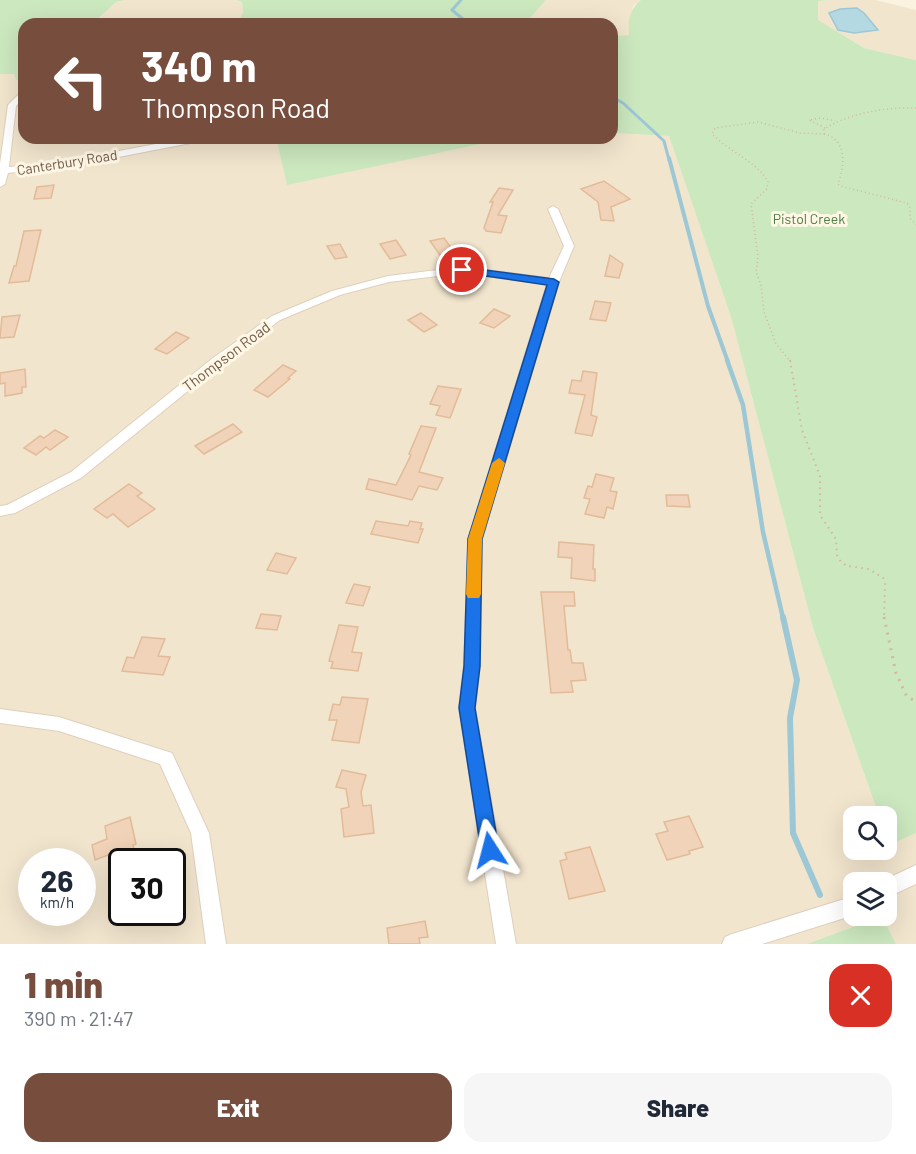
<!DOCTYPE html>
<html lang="en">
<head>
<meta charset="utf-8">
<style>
	body { margin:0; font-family:Barlow,sans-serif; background:#f6f6f7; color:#1f2937; height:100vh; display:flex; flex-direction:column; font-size:22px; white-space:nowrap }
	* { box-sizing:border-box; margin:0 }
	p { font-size:20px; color:#747a83 }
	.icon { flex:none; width:33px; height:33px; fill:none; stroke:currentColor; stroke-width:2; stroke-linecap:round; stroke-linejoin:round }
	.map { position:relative; height:944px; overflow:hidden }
	.drawer { display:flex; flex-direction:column; background:#fff; flex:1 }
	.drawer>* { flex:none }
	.guide { position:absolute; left:18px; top:18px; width:600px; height:126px; border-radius:18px; box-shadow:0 6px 24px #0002; background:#774d3e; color:#fff; overflow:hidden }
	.tools { position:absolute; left:843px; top:806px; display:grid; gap:12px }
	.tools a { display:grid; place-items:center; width:54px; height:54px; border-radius:12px; background:#fff; box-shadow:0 6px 24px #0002; font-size:30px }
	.speed { position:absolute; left:18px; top:848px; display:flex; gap:12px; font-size:30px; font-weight:700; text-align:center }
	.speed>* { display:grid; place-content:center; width:78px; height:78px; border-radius:50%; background:#fff; box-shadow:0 6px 24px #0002; line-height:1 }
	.speed small { font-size:15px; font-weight:400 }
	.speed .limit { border:3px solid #111; border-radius:9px; background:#fff; color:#111 }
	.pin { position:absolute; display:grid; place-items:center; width:51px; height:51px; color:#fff; margin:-26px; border:3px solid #fff; border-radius:50%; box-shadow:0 2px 6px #0007 }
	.me { position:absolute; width:66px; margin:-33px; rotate:351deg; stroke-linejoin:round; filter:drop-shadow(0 0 4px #0008) }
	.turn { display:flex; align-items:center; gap:21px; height:126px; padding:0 24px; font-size:27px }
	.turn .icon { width:78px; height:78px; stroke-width:2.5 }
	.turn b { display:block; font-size:42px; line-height:51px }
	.round { display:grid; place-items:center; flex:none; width:63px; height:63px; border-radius:18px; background:#f6f6f7 }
	.summary { display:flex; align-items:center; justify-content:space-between; height:102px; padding:0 24px }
	h1 { font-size:36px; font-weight:800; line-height:45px; color:#774d3e }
	.cta { display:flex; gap:12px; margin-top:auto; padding:12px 24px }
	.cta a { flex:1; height:69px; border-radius:18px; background:#774d3e; color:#fff; font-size:24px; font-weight:800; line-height:69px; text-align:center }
	.cta a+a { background:#f6f6f7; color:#1f2937 }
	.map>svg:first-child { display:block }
	.residential { fill:#f2e5ce; fill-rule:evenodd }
	.green { fill:#cce8bf }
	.water { fill:#b5d9e3; stroke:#9cc7d5; stroke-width:1.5 }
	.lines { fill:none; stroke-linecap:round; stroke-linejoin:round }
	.stream-far3 { stroke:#9cc7d5; stroke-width:3 }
	.stream-far2 { stroke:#9cc7d5; stroke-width:4 }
	.stream-far1 { stroke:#9cc7d5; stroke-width:4.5 }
	.stream { stroke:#9cc7d5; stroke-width:6 }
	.building { fill:#f0d3b8; stroke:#e2bb99; stroke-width:1.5 }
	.minor-casing { stroke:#dfcfbc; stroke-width:2 }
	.path-far2 { stroke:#d4b79c; stroke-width:1.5; stroke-dasharray:1 3; stroke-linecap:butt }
	.path-far1 { stroke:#d4b79c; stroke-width:2; stroke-dasharray:1.5 4.5; stroke-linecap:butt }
	.path { stroke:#d4b79c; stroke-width:3; stroke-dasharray:2 6; stroke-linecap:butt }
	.minor { fill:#fff; fill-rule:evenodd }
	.route { fill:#1a73e8; stroke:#114b97; stroke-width:1.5 }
	.slow { fill:#f59e0b }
	.labels { text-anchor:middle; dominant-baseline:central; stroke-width:6; stroke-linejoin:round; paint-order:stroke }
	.far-street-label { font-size:14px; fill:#715a48; stroke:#fff7e5 }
	.far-park-label { font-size:14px; fill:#4f7c43; stroke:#fff7e5 }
	.street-label { font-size:15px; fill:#715a48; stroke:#fff7e5 }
</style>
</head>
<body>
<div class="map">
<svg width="916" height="944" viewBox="0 0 916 944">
	<rect width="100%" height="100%" fill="#fbf3df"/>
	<g class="residential">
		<polygon points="126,0 236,0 242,2 243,12 237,24 92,24 116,2"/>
		<polygon points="546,0 641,0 633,6 629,35 612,36 612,24 525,24"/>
		<polygon points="833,0 876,0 916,10 916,60 864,48 817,20 818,1"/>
		<path d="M0,74H14L17,80L24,79V138H276L287,184L509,138H612V133L669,136L731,317L813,628L879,816H854V849H886L887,836L890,845L916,833V944H896L882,916L807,944H0ZM32,861H82V912H32ZM122,861H172V912H122ZM854,882H886V915H854Z"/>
	</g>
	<g class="green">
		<polygon points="0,0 126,0 116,2 92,24 24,24 24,79 16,80 14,74 0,74"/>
		<polygon points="236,0 546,0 525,24 237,24 243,12 242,2"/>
		<path d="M641,0H833L818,1V20L864,48L916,60V833L890,845L887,836L886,816H879L813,628L731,317L669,136L612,133V36L629,35C628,20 629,10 641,0Z"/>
		<polygon points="276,138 509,138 287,185"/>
		<polygon points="882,916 896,944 807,944"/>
	</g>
	<polygon class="water" points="857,8 864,13 878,30 854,33 838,30 829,13 840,9"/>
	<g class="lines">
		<g class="stream-far3">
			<polyline points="461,0 452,10 469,24"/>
			<polyline points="612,97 623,103 664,141 669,160"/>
		</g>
		<polyline class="stream-far2" points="669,158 708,306 728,362"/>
		<polyline class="stream-far1" points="727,360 743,405 763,532 783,618"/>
		<polyline class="stream" points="783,617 797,680 790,718 793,833 820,895"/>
	</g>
	<g class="building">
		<polygon points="604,181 630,199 611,207 614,221 601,220 598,202 581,189"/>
		<polygon points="54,185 51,198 34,199 37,187"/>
		<polygon points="499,188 513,190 498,215 507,216 501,233 486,231 484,228 493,202 490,202"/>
		<polygon points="41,230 29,281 9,283 14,266 16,266 24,231"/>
		<polygon points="444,238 454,252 440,255 430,241"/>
		<polygon points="396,240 406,255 390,259 380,244"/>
		<polygon points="340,244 347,257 335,259 327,246"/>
		<polygon points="610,255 623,264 619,278 605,276"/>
		<polygon points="595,301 611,303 606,321 590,319"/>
		<polygon points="494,309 510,316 494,328 480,323"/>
		<polygon points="421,313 437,325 424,332 408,320"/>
		<polygon points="20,315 14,337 0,338 2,317"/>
		<polygon points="176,332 189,338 167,354 155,349"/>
		<polygon points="283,365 296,371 288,378 290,379 268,397 254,390"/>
		<polygon points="25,369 26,387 22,387 22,393 5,396 5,383 0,384 0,373"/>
		<polygon points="583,371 597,373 591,415 597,417 592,436 575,433 585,395 569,393 572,380 581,381"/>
		<polygon points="438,386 461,389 450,418 436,415 440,406 430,404"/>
		<polygon points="233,424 242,432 204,454 195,446"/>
		<polygon points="421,426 436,428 419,472 443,478 437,490 419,486 412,500 366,489 369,479 396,485 411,455 409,454"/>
		<polygon points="55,430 68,437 50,450 46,447 36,455 24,448 40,436 44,438"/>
		<polygon points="596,474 614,478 610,491 617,492 613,509 607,507 604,518 585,514 590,499 584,498 588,486 592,487"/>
		<polygon points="129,484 142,493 137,496 155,509 128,527 113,514 107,518 94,509"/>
		<polygon points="666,495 688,495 690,507 667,506"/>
		<polygon points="376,521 408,526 410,521 422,523 420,529 423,529 418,543 371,534"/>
		<polygon points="559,542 594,545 593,569 595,569 595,581 571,578 572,558 558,557"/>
		<polygon points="276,553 296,558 287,574 267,570"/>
		<polygon points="354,584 370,587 363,606 346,603"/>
		<polygon points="541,592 574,592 575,606 564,606 568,650 570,650 572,663 583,663 586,680 571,681 573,692 551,693"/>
		<polygon points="261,614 281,616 277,630 256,628"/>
		<polygon points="339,625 358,627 352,652 362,653 358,671 331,668 333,662 329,661"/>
		<polygon points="142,637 165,639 158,656 170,657 163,675 122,671 127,657 134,658"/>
		<polygon points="342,697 368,699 359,743 332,740 337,720 329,720 333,704 340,705"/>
		<polygon points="342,770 366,775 361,792 363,806 371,805 374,833 344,837 341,809 349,807 346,789 336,787"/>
		<polygon points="689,816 703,847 689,851 690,854 667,860 656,834 668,831 664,822"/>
		<polygon points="130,817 136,844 133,845 137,861 113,861 111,854 95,860 92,845 107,839 105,826"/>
		<polygon points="590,847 605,891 569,899 560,861 567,859 565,853"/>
		<polygon points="425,921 428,937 419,938 420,944 389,944 387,928"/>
	</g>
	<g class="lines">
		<g class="minor-casing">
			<g id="minor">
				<polygon points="178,20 182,22 181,24 169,24"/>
				<polygon points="24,89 24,97 16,106 9,167 77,159 187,138 206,138 201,141 77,165 8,173 5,184 0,187 0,164 8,105"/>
				<polygon points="553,206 558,209 574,246 559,282 482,539 480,666 475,708 516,944 496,944 459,708 464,666 468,539 547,284 462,273 389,282 340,295 280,320 221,364 81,478 15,513 0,516 0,506 7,505 71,472 213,358 272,316 332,291 388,276 462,267 549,278 564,246 548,209"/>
				<polygon points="0,709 59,717 172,753 209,833 226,944 206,944 191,833 160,764 59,731 0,723"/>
				<polygon points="916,865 916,884 886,898 886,882 880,882"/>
				<polygon points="854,896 854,915 762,944 722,944 725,937 732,934"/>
			</g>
		</g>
		<g class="path-far2">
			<polyline points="825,128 809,120 821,118 835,121"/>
			<path d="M824,134C847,139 845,165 838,184L840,186L907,203L910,208V218L916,225"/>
			<path d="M791,362L776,344L764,312L761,285L756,272L758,257L751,204L767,189L768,181C754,160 730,152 712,134L715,128L758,122L800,133L824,134V129C850,113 886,107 916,108"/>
		</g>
		<polyline class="path-far1" points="790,360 802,430 820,476 820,515 836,539 837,555 841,562 847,566 869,569 883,578 885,584 884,618"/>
		<polyline class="path" points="884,617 896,673 907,697 916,701"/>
		<use href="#minor" class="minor"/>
	</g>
	<polygon class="route" points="462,267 554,279 559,282 482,539 480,666 475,708 499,850 497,856 490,858 484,856 481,850 459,708 464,666 468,539 547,285 458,272 457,270"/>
	<polygon class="slow" points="499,458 505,463 482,539 481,594 479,598 468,598 466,594 468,539 492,463"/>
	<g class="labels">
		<g class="far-street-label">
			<text transform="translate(67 162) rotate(-9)">Canterbury Road</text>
		</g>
		<g class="far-park-label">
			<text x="809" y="218">Pistol Creek</text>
		</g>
		<g class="street-label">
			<text transform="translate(226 356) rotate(-37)">Thompson Road</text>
		</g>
	</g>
</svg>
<div class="tools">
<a><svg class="icon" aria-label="search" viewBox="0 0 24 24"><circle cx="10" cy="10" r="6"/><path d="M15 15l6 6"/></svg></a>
<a><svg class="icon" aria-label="layers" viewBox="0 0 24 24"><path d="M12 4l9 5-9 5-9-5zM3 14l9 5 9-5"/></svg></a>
</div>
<div class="speed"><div>26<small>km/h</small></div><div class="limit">30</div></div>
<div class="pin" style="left:462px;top:270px;background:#d93025"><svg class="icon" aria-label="arrive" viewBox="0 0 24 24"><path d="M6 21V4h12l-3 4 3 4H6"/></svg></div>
<svg class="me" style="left:490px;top:850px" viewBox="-20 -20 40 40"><path d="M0-17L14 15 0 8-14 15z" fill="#1a73e8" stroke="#fff" stroke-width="4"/></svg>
<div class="guide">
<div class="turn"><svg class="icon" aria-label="left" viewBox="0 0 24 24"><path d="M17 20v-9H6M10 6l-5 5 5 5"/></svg><div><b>340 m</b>Thompson Road</div></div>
</div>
</div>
<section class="drawer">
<div class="summary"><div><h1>1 min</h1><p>390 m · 21:47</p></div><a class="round" style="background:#d93025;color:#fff"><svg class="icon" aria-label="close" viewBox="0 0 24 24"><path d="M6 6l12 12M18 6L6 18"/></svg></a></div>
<div class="cta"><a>Exit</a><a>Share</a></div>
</section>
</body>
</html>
